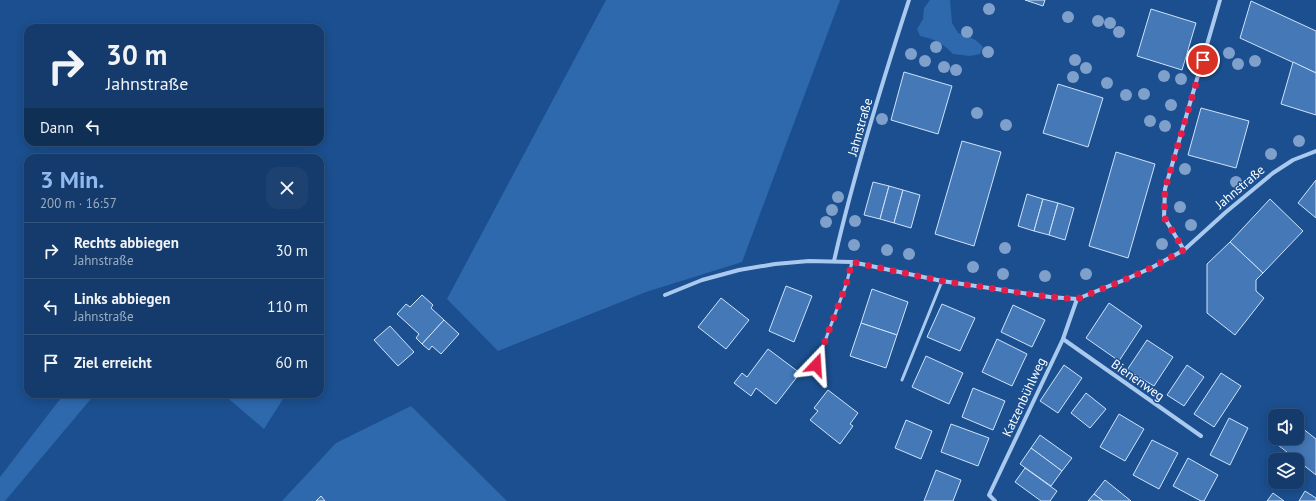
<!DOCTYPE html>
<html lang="de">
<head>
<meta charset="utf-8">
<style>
	body { margin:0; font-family:"PT Sans",sans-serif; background:#1d4271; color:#f1f3f6; height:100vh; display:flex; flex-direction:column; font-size:15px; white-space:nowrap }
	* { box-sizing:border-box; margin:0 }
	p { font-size:13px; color:#9dadc1 }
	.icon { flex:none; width:22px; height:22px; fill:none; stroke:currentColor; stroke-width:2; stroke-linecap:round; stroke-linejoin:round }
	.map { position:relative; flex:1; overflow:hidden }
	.drawer { position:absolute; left:24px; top:154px; width:300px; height:244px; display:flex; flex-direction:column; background:#143b6b; border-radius:12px; box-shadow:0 2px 10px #0003,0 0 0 1px #33557e }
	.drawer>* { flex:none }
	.banner { position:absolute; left:24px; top:24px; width:300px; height:122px; border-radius:12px; box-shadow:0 2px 10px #0003,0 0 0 1px #33557e; background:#143b6b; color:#f1f3f6; overflow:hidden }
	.fabs { position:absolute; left:1268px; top:409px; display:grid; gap:8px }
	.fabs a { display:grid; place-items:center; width:36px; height:36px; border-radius:8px; background:#143b6b; box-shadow:0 2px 10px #0003,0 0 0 1px #33557e; font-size:20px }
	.pin { position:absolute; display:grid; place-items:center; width:34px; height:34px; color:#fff; margin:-17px; border:2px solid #fff; border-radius:50%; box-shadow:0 1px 4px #0007 }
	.me { position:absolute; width:44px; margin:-22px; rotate:20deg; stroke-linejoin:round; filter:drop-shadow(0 0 3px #0008) }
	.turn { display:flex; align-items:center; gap:14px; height:84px; padding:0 16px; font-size:18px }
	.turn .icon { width:52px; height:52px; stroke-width:2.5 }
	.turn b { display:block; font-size:28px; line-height:34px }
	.then { display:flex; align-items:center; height:38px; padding:0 16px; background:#0003; gap:8px; font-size:15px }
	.round { display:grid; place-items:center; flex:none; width:42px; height:42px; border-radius:12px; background:#1d4271 }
	.summary { display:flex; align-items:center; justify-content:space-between; height:68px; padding:0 16px }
	h1 { font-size:24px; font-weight:700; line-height:30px; color:#90b9f0 }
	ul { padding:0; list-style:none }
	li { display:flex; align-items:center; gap:12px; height:56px; padding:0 16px; border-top:1px solid #33557e }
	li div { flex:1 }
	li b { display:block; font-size:15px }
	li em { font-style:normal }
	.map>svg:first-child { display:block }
	.green { fill:#2e69ad }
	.building { fill:#4478b7; stroke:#cfe3fa }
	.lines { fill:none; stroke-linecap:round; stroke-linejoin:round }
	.service { stroke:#a9c9ee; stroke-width:3 }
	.minor { stroke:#a9c9ee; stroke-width:4 }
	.tree { fill:#7ea0ca }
	.route { stroke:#e11d48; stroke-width:7; stroke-dasharray:0 12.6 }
	.labels { text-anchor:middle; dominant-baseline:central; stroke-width:3; stroke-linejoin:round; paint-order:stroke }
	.street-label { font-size:13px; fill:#fff; stroke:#1b4f8f }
</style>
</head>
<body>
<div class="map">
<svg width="1316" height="501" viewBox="0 0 1316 501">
	<rect width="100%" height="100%" fill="#1b4f8f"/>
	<g class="green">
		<polygon points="606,0 840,0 742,262 646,292 498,351 447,299"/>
		<path d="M930,0H950L952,23L958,33C969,36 976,39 983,47L980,54L970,56L953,54C943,43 934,39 920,36L917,29L923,19L924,8Z"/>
		<polygon points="64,394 95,394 5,501 0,501 0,477"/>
		<polygon points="223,394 286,394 264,429"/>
		<polygon points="411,406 507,501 282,501 336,443"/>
	</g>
	<g class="building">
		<polygon points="1025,0 1045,0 1043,6"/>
		<polygon points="1251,1 1316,31 1316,73 1240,38"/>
		<polygon points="1151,9 1196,23 1182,70 1137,56"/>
		<polygon points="1293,62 1316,73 1316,115 1281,104"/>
		<polygon points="904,72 952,86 938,134 891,120"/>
		<polygon points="1058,84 1103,98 1088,147 1043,133"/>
		<polygon points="1201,108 1249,121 1236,168 1188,155"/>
		<polygon points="962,141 1001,152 974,246 935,234"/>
		<polygon points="1116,152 1155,164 1128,258 1089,246"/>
		<polygon points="1316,180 1316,218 1298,203"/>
		<polygon points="873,182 889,186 880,219 864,215"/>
		<polygon points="889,186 903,190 894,223 880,219"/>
		<polygon points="903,190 920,195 911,228 894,223"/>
		<polygon points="1027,194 1043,199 1034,231 1018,226"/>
		<polygon points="1043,199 1058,203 1049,235 1034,231"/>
		<polygon points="1270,199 1303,231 1263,273 1230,242"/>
		<polygon points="1058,203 1074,208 1065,240 1049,235"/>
		<polygon points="1230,242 1263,273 1256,280 1256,291 1264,298 1235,335 1207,313 1207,264"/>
		<polygon points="786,286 812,296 794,342 769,331"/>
		<polygon points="872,289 908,302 897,335 861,323"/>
		<polygon points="422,295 433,305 431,308 444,320 422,344 416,338 419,334 397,314 406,304 410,307"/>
		<polygon points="721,298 749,320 726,349 698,327"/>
		<polygon points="1109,303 1142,326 1119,361 1086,338"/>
		<polygon points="942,304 975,318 960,351 927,337"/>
		<polygon points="1013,305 1045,320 1032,347 1001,332"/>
		<polygon points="444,320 459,334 441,354 432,346 429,350 422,344"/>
		<polygon points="861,323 897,335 886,368 850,356"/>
		<polygon points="390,326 414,352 398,366 374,340"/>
		<polygon points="997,339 1027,354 1012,386 982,372"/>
		<polygon points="1147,340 1173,357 1154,386 1127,370"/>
		<polygon points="768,349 800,373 776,404 756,388 751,396 734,383 742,373 747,377"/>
		<polygon points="926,356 963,373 949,404 912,387"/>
		<polygon points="1064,365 1082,378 1058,413 1040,401"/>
		<polygon points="1187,365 1204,377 1184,406 1167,395"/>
		<polygon points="1221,373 1241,386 1214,427 1194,414"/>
		<polygon points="973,388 1005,401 993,430 962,417"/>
		<polygon points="828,390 858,413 850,424 853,426 840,444 810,420 818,411 814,408"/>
		<polygon points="1086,393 1106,409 1090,428 1071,413"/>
		<polygon points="1119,414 1144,429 1125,461 1100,447"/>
		<polygon points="1229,418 1248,428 1230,465 1210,455"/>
		<polygon points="906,420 932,431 921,459 895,448"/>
		<polygon points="951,424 989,438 978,466 941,452"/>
		<polygon points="1297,424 1316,439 1316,475 1278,445 1284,438 1297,438"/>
		<polygon points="1040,435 1072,458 1062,471 1031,448"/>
		<polygon points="1152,440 1178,453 1159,489 1133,475"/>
		<polygon points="1031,448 1062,471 1051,486 1020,464"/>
		<polygon points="1188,458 1218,475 1204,501 1201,501 1173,486"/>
		<polygon points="1025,468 1057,491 1050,501 1041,501 1015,482"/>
		<polygon points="936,470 961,480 953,501 924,501"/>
		<polygon points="1105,480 1131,501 1103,501 1094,494"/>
		<polygon points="1305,491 1316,498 1316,501 1299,501"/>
		<polygon points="1273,493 1284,501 1267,501"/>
		<polygon points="1094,494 1103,501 1088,501"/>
		<polygon points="321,496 325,501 316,501"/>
	</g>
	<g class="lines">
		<g class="service">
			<polyline points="816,365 846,285 852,262"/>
			<polyline points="902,380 942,281"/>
		</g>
		<g class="minor">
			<polyline points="1184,250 1164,217 1165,189 1220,0"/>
			<path d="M834,261C854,173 881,86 909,0"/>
			<polyline points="665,295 702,280 739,270 775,264 809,261 852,262 942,281 1050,297 1077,299 1124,280 1151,268 1184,250 1226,212 1273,173 1293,160 1316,151"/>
			<polyline points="1063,339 1201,436"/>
			<polyline points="995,501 989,495 1063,339 1077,299"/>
		</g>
	</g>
	<g class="tree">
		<circle cx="989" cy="9" r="6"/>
		<circle cx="1068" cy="17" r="6"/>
		<circle cx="1098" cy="21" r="6"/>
		<circle cx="1110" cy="23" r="6"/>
		<circle cx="967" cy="32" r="6"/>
		<circle cx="1119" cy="32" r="6"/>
		<circle cx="936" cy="47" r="6"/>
		<circle cx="988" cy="52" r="6"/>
		<circle cx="1229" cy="53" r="6"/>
		<circle cx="911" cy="54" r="6"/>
		<circle cx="1075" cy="60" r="6"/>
		<circle cx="925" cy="61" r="6"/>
		<circle cx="1255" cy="61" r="6"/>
		<circle cx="1238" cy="64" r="6"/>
		<circle cx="944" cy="67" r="6"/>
		<circle cx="1086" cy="68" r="6"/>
		<circle cx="956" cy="70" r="6"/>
		<circle cx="1164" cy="76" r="6"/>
		<circle cx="1073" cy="77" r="6"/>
		<circle cx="1181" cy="79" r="6"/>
		<circle cx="1107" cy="83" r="6"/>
		<circle cx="1144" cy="94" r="6"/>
		<circle cx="1126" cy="95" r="6"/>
		<circle cx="1171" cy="105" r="6"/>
		<circle cx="977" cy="113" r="6"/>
		<circle cx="882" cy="119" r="6"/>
		<circle cx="1150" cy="121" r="6"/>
		<circle cx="1006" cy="125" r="6"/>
		<circle cx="1165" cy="126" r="6"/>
		<circle cx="1299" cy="141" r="6"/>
		<circle cx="1271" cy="154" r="6"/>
		<circle cx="1185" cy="169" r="6"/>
		<circle cx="1236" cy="182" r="6"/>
		<circle cx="838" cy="197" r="6"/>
		<circle cx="1180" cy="207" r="6"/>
		<circle cx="832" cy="210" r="6"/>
		<circle cx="855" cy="221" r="6"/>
		<circle cx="826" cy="222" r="6"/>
		<circle cx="1191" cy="225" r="6"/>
		<circle cx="1162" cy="244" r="6"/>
		<circle cx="854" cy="245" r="6"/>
		<circle cx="1005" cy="248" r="6"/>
		<circle cx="887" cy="250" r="6"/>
		<circle cx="909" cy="254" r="6"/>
		<circle cx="973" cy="267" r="6"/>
		<circle cx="1003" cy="274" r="6"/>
		<circle cx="1086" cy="274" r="6"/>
		<circle cx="1045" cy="276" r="6"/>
	</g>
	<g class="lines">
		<polyline class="route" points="816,365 846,285 852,262 942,281 1050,297 1077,299 1124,280 1151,268 1184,250 1164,217 1165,189 1203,60"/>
	</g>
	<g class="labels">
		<g class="street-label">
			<text transform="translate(860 127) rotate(-74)">Jahnstraße</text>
			<text transform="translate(1240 187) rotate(-40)">Jahnstraße</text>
			<text transform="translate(1138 380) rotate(35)">Bienenweg</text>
			<text transform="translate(1024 397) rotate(-65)">Katzenbühlweg</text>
		</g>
	</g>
</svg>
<div class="fabs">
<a><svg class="icon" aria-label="sound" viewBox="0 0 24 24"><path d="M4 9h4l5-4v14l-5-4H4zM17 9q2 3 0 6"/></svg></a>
<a><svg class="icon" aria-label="layers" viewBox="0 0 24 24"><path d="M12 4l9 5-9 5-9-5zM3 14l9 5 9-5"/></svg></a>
</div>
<div class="pin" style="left:1203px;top:60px;background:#d93025"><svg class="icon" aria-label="arrive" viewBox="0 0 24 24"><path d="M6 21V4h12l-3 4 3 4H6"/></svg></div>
<svg class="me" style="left:816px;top:365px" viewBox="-20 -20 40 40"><path d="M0-17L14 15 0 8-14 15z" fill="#e11d48" stroke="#fff" stroke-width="4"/></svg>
<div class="banner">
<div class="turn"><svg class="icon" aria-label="right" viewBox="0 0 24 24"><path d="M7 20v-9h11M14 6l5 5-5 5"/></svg><div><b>30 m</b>Jahnstraße</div></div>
<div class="then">Dann<svg class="icon" aria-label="left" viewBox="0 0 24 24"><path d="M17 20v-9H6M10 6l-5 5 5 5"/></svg></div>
</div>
<section class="drawer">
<div class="summary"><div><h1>3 Min.</h1><p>200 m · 16:57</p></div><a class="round"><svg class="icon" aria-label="close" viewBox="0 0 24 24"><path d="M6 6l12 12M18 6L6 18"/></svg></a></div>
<ul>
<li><svg class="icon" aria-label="right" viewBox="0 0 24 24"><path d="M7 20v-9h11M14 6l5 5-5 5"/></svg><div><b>Rechts abbiegen</b><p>Jahnstraße</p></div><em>30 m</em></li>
<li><svg class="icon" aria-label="left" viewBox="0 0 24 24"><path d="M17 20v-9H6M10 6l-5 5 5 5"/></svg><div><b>Links abbiegen</b><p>Jahnstraße</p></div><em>110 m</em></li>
<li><svg class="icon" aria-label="arrive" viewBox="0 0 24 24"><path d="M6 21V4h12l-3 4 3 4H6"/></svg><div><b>Ziel erreicht</b></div><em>60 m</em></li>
</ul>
</section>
</div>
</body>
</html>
